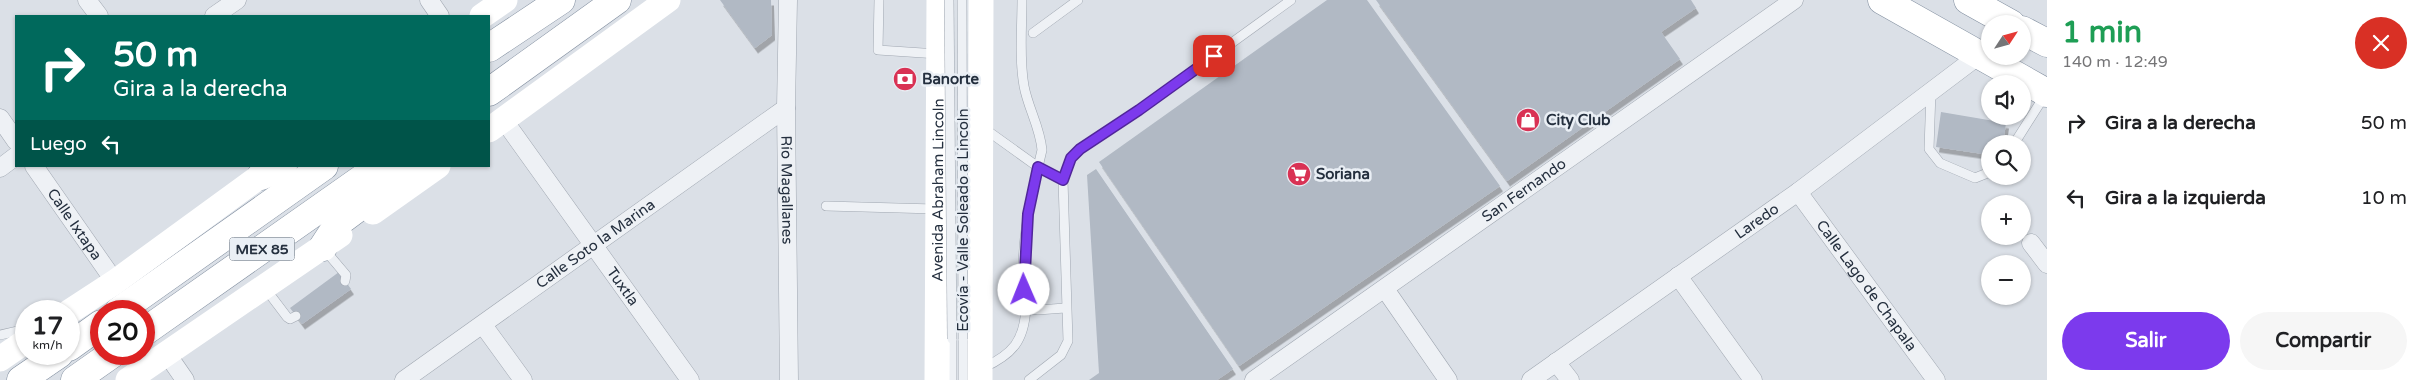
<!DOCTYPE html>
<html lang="es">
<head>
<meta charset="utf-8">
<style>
	body { margin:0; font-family:"Varela Round",sans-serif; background:#f6f6f6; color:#202124; height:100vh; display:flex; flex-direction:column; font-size:19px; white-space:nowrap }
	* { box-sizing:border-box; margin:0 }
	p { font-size:16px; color:#757577 }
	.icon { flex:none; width:28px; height:28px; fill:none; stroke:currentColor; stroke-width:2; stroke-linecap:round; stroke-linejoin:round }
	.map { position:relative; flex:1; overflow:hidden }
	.details { display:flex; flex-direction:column; background:#fff; width:375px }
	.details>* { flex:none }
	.guide { position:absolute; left:15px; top:15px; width:475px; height:152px; border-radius:0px; box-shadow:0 1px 4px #0004; background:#00695c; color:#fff; overflow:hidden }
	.needle { width:32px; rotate:54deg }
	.buttons { position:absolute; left:1981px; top:15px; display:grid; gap:10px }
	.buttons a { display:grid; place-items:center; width:50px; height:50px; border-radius:50%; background:#fff; box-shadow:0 1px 4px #0004; font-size:25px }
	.speed { position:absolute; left:15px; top:300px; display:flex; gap:10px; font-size:25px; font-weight:700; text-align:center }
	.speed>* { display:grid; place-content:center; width:65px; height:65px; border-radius:50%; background:#fff; box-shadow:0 1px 4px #0004; line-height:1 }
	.speed small { font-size:12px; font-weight:400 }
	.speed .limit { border:8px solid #d22; background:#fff; color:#111 }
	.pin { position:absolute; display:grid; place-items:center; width:42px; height:42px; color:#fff; margin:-21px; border-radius:10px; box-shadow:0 2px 8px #0006 }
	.me { position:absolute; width:55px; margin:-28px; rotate:359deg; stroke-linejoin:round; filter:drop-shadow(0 0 4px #0008) }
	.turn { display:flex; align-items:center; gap:18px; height:105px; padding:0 15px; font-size:22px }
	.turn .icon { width:65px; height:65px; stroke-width:2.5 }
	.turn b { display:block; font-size:35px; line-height:42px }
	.then { display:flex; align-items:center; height:48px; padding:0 15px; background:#0003; gap:10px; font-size:19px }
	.round { display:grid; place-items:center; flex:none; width:52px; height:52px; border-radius:26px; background:#f6f6f6 }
	.headline { display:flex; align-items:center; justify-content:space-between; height:85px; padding:0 15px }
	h1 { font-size:30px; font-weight:700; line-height:38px; color:#1e9e55 }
	.button { display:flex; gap:10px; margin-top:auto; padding:10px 15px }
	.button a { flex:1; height:58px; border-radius:30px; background:#7c3aed; color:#fff; font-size:20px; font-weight:700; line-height:58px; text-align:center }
	.button a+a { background:#f6f6f6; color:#202124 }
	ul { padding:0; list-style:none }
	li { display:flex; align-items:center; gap:15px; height:75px; padding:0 15px }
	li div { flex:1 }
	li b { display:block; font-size:19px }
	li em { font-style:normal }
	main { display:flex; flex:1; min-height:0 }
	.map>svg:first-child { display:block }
	.building { fill:#b1b9c4; filter:url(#shadow) }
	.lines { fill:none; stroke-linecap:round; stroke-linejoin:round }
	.lane-casing { stroke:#a0a7b1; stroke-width:10 }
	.street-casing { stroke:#a0a7b1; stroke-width:19 }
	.highway-casing { stroke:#818e9f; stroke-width:29 }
	.lane { stroke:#eef1f5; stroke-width:9 }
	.street { stroke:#eef1f5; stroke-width:18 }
	.secondary { stroke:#fff; stroke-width:25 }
	.highway { stroke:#fff; stroke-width:28 }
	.lane-bridge-casing { stroke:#a0a7b1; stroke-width:10; stroke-linecap:butt }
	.lane-bridge { stroke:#eef1f5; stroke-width:9 }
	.route-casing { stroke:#51269a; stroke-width:12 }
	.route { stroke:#7c3aed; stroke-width:9 }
	.labels { text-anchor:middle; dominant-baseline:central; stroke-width:5; stroke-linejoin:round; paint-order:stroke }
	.shield { fill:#eaeff5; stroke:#5f6975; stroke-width:1 }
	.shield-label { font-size:14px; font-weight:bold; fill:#242f3e }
	.poi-label { font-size:15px; font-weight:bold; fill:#242f3e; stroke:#eaeff5; text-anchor:start }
	.street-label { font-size:15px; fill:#242f3e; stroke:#eaeff5 }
</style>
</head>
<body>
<main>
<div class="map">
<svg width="2047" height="380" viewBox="0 0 2047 380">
	<defs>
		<filter id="shadow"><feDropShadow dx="3" dy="5.5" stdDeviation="0" flood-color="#0004"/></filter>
	</defs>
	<rect width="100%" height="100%" fill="#dbe0e7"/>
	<g class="building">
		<polygon points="720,0 771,0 772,35 755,48"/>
		<polygon points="1327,0 1367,0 1500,186 1239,366 1099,162"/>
		<polygon points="1376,0 1691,0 1696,8 1661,32 1680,59 1507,181"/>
		<polygon points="1941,112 2006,123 2003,144 1990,144 1990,155 1936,147"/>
		<polygon points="1096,169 1233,369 1217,380 1089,380 1099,373 1087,175"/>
		<polygon points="339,272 351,289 302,324 290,308"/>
	</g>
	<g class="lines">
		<g class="lane-casing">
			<g id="lane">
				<polyline points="879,0 878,50 938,54"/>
				<path d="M1022,0C1022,28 1019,58 1024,86C1028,108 1040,127 1042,150C1030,200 1017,256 1026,308L1038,310L1065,308"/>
				<polyline points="1033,33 1078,0"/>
				<polyline points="1931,91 1929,149 1940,163 1975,178 1990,172"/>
				<polyline points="985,129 1038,167 1063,180"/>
				<polyline points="2014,144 2045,95"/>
				<polyline points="826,206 935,209"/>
				<polyline points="324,249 346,275 345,281"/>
				<polyline points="265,288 287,317 290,319 296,316"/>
				<polyline points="0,335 26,329"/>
				<polyline points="952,339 952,380"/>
				<polyline points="963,339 963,380"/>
				<path d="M983,368C1013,354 1024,341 1026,308"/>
				<polyline points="1029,380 1061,355 1068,341 1063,180 1071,158 1080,149 1139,110 1291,0"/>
			</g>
		</g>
		<g class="street-casing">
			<g id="street">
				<polyline points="87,0 99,16"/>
				<polyline points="429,0 440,16"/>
				<path id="s1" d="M788,0L786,108L789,380"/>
				<polyline points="214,16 237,0"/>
				<polyline points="0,118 16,141"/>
				<path id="s2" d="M503,119L690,380"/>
				<path id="s3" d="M34,166L115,282"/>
				<polyline points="0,168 16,156"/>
				<path id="s4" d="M1798,192L1936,380"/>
				<polyline points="2031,243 2047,264"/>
				<polyline points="1678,276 1753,380"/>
				<polyline points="1385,289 1448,380"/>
				<polyline points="483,325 523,380"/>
				<polyline points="167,354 185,380"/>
				<polyline points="1556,362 1570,380"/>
				<path id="s5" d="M404,380L786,108"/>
				<path id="s6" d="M1254,380L1794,0"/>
				<path id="s7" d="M1531,380L1798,192L1978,56"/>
			</g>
		</g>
		<g class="highway-casing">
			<g id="highway">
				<polyline points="1882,0 2047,93"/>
				<polyline points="1968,0 2011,24"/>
				<polyline points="2022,30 2047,43"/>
				<polyline points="489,48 561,0"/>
				<polyline points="489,92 617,0"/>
				<polyline points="261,176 283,166"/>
				<polyline points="323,247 340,221 414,166"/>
				<polyline points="119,311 324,166"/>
				<polyline points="144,332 380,166"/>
				<polyline points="69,347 101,324"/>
				<polyline points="21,380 59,354"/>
				<polyline points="75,380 112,354"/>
			</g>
		</g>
		<use href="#lane" class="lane"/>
		<use href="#street" class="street"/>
		<g class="secondary">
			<polyline points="482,16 505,0"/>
			<polyline points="489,130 668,0"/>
			<polyline points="373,212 438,166"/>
			<polyline points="69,312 115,282 274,166"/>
			<polyline points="0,359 26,341"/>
			<polyline points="128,380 340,235"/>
			<path id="s8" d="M937,380L939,0"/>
			<polyline points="980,380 981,0"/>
		</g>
		<use href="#highway" class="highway"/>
		<g class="lane-bridge-casing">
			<g id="lane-bridge">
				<polyline points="949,0 952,339"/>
				<polyline points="962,0 963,339"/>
			</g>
		</g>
		<use href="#lane-bridge" class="lane-bridge"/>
	</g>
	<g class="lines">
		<g class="route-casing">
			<polyline id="route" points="1024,290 1028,214 1038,167 1063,180 1071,158 1080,149 1139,110 1214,56"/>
		</g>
		<use href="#route" class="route"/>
	</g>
	<defs>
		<g id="bank-disc" transform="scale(1.25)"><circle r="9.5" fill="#d93254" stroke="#eaeff5"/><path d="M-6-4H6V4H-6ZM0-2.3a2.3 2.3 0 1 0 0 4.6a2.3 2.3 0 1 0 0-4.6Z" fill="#fff"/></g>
		<g id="shop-disc" transform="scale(1.25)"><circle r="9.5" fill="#d93254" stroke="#eaeff5"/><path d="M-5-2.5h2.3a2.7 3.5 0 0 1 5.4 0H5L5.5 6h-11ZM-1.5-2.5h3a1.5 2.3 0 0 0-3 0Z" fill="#fff"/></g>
		<g id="supermarket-disc" transform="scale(1.25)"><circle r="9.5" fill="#d93254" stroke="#eaeff5"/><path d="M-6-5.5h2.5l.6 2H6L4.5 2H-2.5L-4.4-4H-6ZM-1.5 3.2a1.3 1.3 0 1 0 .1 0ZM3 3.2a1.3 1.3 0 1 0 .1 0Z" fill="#fff"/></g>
	</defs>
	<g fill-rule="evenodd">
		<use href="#bank-disc" x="905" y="79"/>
		<use href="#shop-disc" x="1528" y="120"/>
		<use href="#supermarket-disc" x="1299" y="174"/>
	</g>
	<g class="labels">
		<rect class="shield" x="229.5" y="237.5" width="65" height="23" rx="4"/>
		<g class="shield-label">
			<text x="262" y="249">MEX 85</text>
		</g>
		<g class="poi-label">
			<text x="922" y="79">Banorte</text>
			<text x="1546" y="120">City Club</text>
			<text x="1316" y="174">Soriana</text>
		</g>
		<g class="street-label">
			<text stroke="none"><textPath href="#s1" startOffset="190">Río Magallanes</textPath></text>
			<text stroke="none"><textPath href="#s8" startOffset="190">Avenida Abraham Lincoln</textPath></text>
			<text stroke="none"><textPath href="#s6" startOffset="330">San Fernando</textPath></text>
			<text transform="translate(963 220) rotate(-90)">Ecovía - Valle Soleado a Lincoln</text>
			<text stroke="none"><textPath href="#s7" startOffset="276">Laredo</textPath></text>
			<text stroke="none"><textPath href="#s3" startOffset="71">Calle Ixtapa</textPath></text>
			<text stroke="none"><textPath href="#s5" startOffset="235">Calle Soto la Marina</textPath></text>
			<text stroke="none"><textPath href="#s2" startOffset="206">Tuxtla</textPath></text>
			<text stroke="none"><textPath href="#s4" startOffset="116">Calle Lago de Chapala</textPath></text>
		</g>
	</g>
</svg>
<div class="buttons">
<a><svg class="needle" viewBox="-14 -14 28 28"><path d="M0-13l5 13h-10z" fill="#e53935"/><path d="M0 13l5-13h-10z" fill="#757577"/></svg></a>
<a><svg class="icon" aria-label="sound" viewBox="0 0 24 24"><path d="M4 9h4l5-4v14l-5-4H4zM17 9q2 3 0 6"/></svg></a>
<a><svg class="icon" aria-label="search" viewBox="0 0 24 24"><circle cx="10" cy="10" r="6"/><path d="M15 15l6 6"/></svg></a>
<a>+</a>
<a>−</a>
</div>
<div class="speed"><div>17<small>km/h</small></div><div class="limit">20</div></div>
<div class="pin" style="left:1214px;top:56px;background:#d93025"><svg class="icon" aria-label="arrive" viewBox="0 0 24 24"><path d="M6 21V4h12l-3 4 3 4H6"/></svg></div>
<svg class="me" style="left:1024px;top:290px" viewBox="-20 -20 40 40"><circle r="19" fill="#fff"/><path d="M0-13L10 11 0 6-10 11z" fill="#7c3aed"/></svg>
<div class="guide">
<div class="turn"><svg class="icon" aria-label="right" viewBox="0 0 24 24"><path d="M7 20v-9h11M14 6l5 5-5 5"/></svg><div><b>50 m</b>Gira a la derecha</div></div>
<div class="then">Luego<svg class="icon" aria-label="left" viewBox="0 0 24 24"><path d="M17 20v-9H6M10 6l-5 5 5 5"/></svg></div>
</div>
</div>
<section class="details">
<div class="headline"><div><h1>1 min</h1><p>140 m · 12:49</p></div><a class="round" style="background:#d93025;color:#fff"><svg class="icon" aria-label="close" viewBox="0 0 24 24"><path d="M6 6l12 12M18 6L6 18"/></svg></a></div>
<ul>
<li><svg class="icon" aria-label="right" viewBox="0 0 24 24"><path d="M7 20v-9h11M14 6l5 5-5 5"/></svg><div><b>Gira a la derecha</b></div><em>50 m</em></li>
<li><svg class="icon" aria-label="left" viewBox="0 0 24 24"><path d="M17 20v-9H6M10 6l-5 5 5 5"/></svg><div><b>Gira a la izquierda</b></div><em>10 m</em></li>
</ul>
<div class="button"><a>Salir</a><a>Compartir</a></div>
</section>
</main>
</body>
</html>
